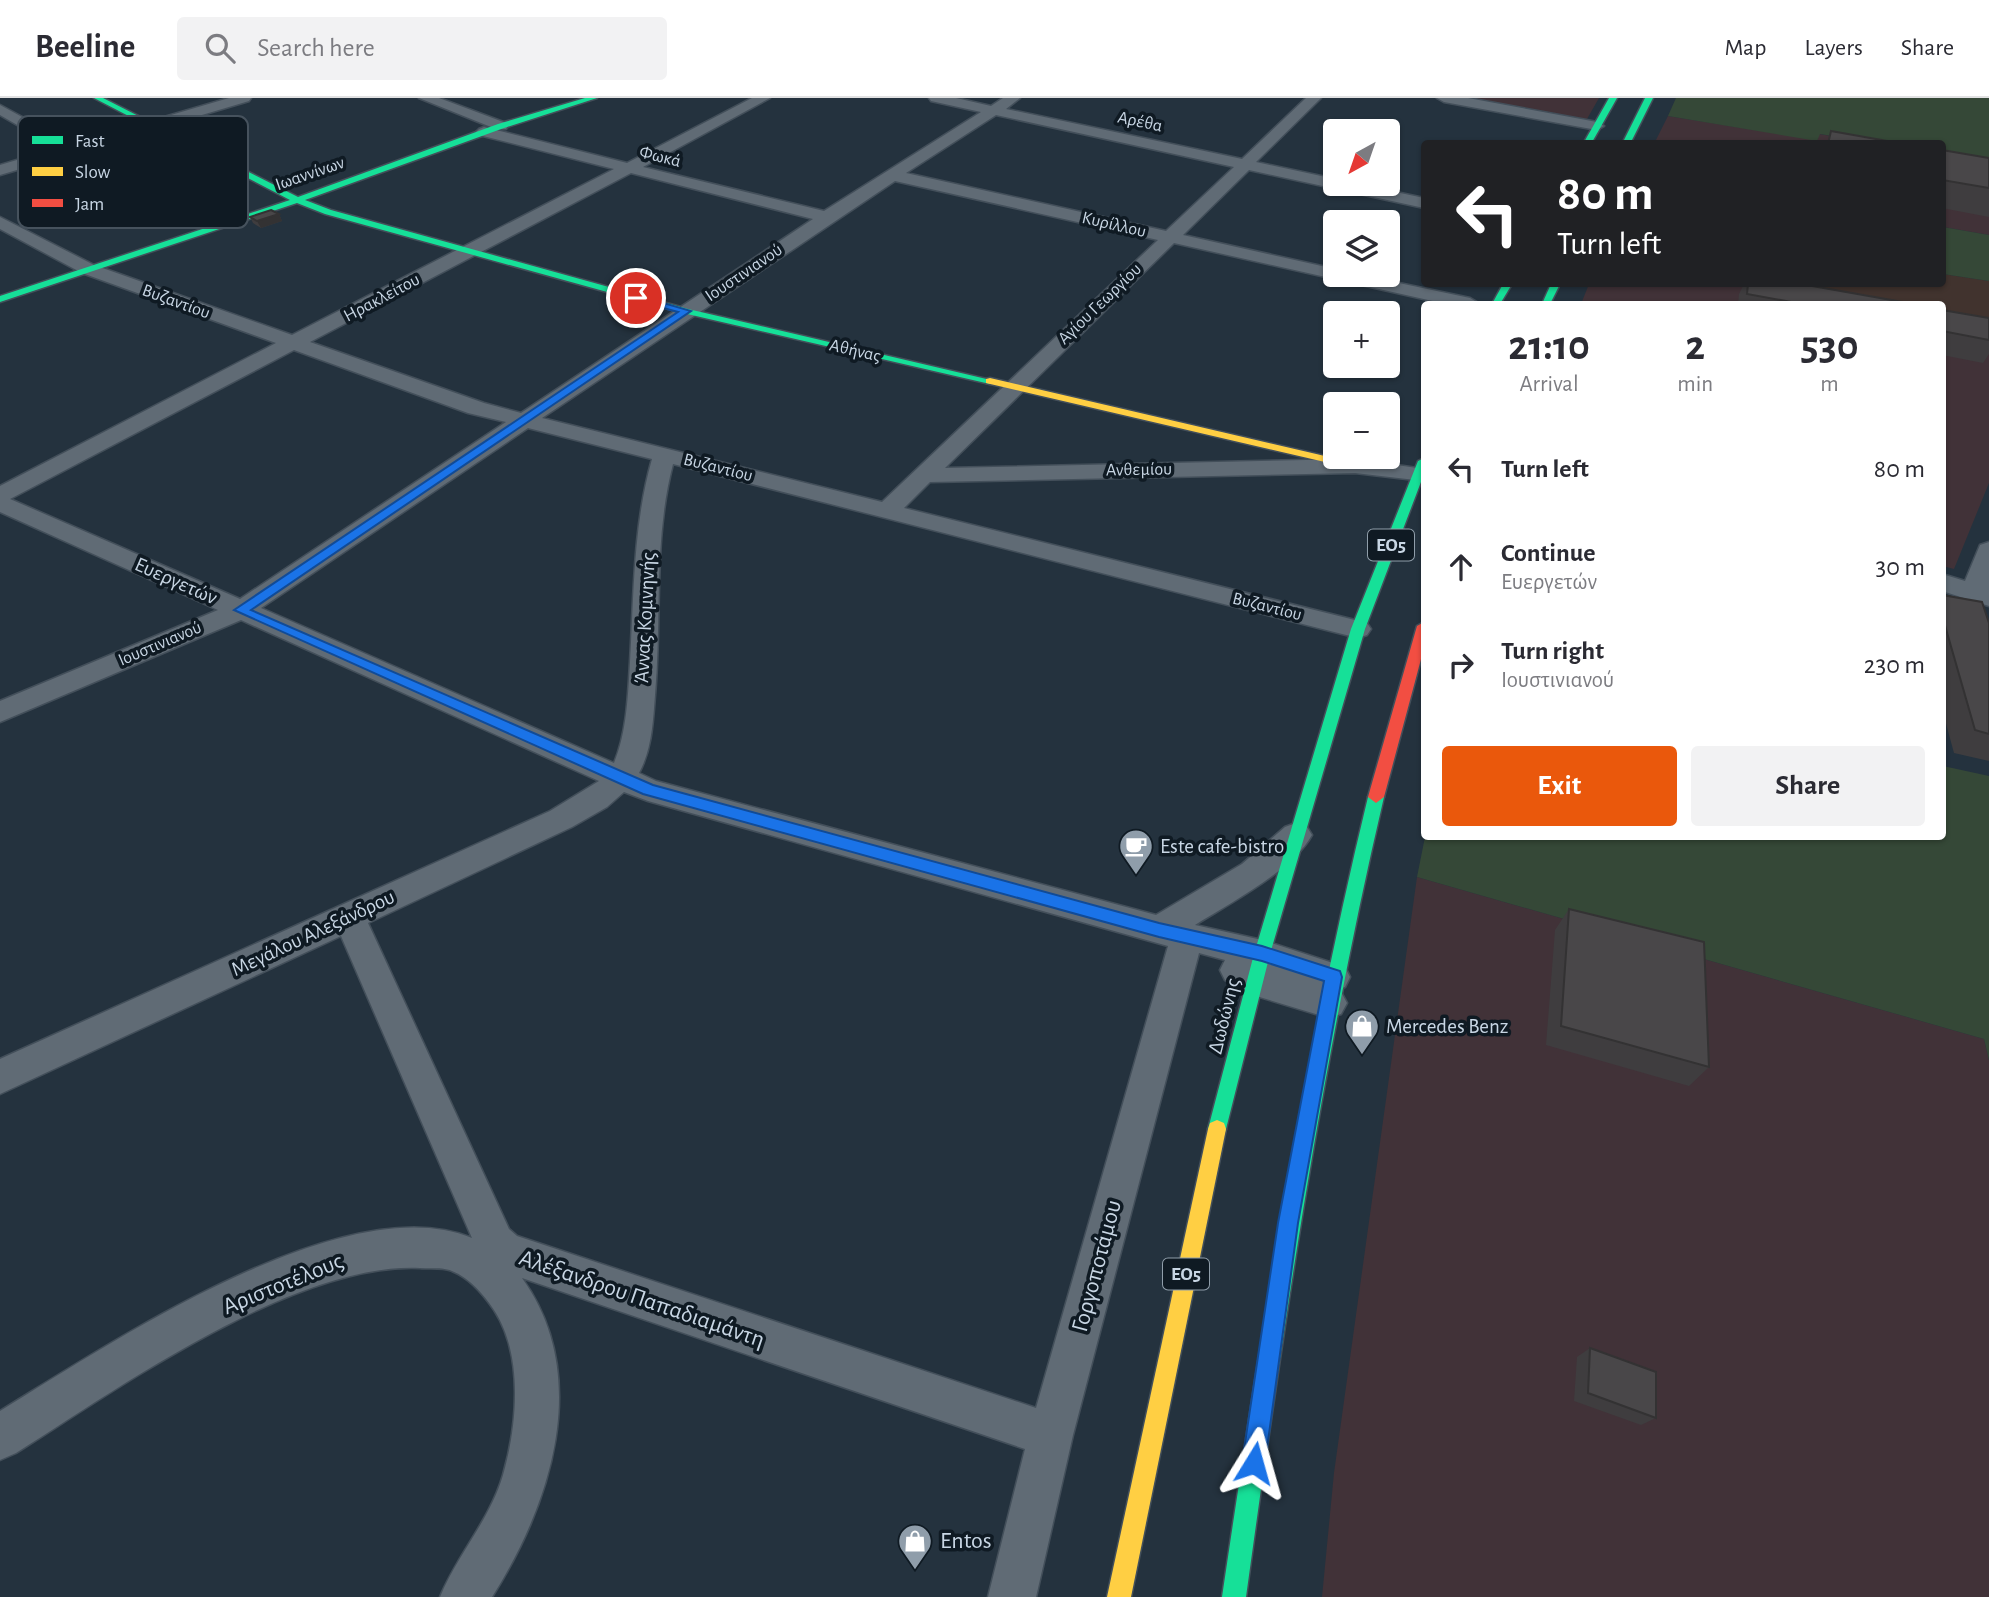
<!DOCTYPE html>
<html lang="en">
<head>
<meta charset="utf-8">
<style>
	body { margin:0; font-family:"Alegreya Sans",sans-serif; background:#f2f2f3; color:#2b2b33; height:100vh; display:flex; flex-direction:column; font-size:26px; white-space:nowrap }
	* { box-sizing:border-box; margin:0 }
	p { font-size:23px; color:#7c7c81 }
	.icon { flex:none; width:38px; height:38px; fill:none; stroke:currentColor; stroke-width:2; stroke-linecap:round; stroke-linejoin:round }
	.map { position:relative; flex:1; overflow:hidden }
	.side { position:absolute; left:1421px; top:203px; width:525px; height:539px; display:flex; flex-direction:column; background:#fff; border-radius:7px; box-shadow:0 2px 5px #0004 }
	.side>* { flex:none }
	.banner { position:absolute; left:1421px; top:42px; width:525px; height:147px; border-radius:7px; box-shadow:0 2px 5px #0004; background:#202124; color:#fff; overflow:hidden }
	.needle { width:46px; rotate:220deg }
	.buttons { position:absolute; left:1323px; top:21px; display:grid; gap:14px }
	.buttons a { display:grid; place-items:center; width:77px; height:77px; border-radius:7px; background:#fff; box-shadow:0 2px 5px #0004; font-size:35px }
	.pin { position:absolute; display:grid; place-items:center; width:60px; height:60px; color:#fff; margin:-30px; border:4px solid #fff; border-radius:50%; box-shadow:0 2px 7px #0007 }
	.me { position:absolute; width:77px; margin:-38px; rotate:8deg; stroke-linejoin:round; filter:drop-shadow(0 0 5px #0008) }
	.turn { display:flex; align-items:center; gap:24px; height:147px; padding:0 21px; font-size:32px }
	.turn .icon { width:91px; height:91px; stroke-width:2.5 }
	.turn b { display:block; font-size:49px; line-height:60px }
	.eta { display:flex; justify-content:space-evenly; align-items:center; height:119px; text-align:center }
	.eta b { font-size:42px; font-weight:700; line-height:49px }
	.action { display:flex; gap:14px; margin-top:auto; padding:14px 21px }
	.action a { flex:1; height:80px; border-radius:7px; background:#ea580c; color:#fff; font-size:28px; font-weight:700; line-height:80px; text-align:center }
	.action a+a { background:#f2f2f3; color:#2b2b33 }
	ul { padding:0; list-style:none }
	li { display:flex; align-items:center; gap:21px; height:98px; padding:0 21px }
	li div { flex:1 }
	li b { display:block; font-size:26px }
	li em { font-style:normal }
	header { display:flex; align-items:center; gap:42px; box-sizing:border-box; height:98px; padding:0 35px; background:#fff; border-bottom:2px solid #e1e1e2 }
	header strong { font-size:33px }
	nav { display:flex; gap:38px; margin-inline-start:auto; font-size:24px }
	.search { width:490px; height:63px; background:#f2f2f3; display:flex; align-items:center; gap:18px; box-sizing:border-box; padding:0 24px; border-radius:7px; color:#7c7c81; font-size:26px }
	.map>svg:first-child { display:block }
	.commercial { fill:#413238 }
	.industrial { fill:#41332e }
	.green { fill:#354837 }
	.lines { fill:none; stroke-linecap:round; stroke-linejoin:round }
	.street-casing { stroke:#434f5a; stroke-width:3 }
	.fast-casing { stroke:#434f5a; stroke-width:3 }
	.slow-casing { stroke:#434f5a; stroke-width:3 }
	.jam-casing { stroke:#434f5a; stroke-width:3 }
	.street { fill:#606b75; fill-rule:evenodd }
	.fast { fill:#16e098; fill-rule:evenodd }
	.slow { fill:#ffcf43; fill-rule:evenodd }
	.jam { fill:#f24e42; fill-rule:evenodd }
	.wall { fill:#3f3d3f }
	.shaded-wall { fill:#333233 }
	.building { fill:#494749; stroke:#333233; stroke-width:2 }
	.route { fill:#1a73e8; stroke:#114b97; stroke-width:2 }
	.labels { text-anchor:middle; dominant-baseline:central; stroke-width:7; stroke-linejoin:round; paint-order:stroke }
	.far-street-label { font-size:18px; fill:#c8d6e4; stroke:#0f1a23 }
	.shield { fill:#0f1a23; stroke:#909eaa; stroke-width:2 }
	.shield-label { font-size:19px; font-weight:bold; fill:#c8d6e4 }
	.street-label { font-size:21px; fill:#c8d6e4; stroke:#0f1a23 }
	.poi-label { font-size:21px; fill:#c8d6e4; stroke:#0f1a23; text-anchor:start }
	.near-street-label { font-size:24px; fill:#c8d6e4; stroke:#0f1a23 }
	.near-poi-label { font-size:24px; fill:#c8d6e4; stroke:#0f1a23; text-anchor:start }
	.key { fill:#0f1a23; stroke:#46525d; stroke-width:2 }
	.key-label { font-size:19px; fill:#c8d6e4 }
</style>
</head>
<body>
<header>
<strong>Beeline</strong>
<div class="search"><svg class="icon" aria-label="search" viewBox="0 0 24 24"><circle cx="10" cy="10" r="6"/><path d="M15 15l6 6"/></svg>Search here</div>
<nav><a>Map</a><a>Layers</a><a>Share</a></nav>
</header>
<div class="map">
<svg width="1989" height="1499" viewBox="0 0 1989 1499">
	<rect width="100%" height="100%" fill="#24323e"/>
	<g class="commercial">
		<polygon points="1471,0 1599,0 1587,21"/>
		<polygon points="1668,18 1817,42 1819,36 1877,45 1654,46"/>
		<polygon points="1942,56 1989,63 1989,137 1943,129"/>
		<polygon points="1589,186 1759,186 1867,206 1581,206"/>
		<polygon points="1942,221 1989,230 1989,385 1954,471 1942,468"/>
		<polygon points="1417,779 1984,941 1989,962 1989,1499 1322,1499 1334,1375"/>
	</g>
	<polygon class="industrial" points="1943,176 1989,183 1989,230 1943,221 1942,206 1867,206 1792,186 1942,186"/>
	<g class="green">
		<polygon points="1676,0 1989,0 1989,63 1943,56 1942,46 1877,45 1820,36 1817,43 1668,18"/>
		<polygon points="1943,129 1989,137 1989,183 1943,176"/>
		<polygon points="1943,668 1989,678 1989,962 1984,941 1417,779 1425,739 1942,738"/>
	</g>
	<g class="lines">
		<g class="street-casing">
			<g id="street">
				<polygon points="229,0 251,0 249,3 0,77 0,67 57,50 0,17 0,7 72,46"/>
				<polygon points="419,0 439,0 506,25 508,28 506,31 496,31"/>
				<path d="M752,0H770L643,69L824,113L981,14L931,3L929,0H956L991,8L1003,0H1020L1006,11L1242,61L1306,0H1321L1256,64L1335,81V86H1358L1424,100V110L1249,72L1183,137L1335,171V177H1361L1470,200L1480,206H1446L1174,145L945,370L1355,361L1424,371V383L1355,375L930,384L904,410L1367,525L1371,531L1367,537L1358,540L673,366C653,442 662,520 655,597C653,623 652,651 639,675L656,683L1156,817L1242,766L1285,729L1296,725L1307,729L1312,737C1292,773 1230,805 1195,827L1262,842L1345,869L1350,879L1345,889L1336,892L1341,894L1347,905L1341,916L1329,920L1243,894L1225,882L1220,872L1225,862L1199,855L1073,1337L1036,1499H988L1025,1351L522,1180C593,1279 550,1407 492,1499H440C457,1457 490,1422 503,1377C517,1328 524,1258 494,1212C484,1197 470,1180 452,1173C443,1169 430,1171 420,1170C296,1164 120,1289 16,1355L0,1362V1313C108,1247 345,1087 472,1140L341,838L0,996V961L550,713L599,683L241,522L0,624V603L218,512L0,414V388L276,245L82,175L0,131V119L94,167L292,237L614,71L479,37L476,34L479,31L484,29L627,65ZM996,17L1234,69L1166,133L906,75ZM631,75L813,121L521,315L484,305L310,244ZM895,83L1158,142L882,404L542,320ZM294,252L468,315L506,324L240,501L10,401ZM528,330L652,361C633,428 634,495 630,564C628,597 627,634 614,665L261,510ZM624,694L648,703L1168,848L1036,1310L517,1138L509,1131L368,825L572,729L607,709Z"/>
				<polygon points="1437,0 1468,0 1597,24 1604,28 1597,32 1444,4"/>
				<polygon points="1989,444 1989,508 1942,493 1942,476 1965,483 1980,447"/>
			</g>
		</g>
		<g class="fast-casing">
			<g id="fast">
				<polygon points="94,0 103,0 298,99 498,26 585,0 597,0 504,30 305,102 331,112 688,211 995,283 990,286 683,215 325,116 297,105 0,204 0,198 290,102"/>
				<polygon points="1609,0 1617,0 1591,46 1583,46"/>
				<polygon points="1645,0 1653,0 1630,46 1622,46"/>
				<polygon points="1503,186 1512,186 1500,206 1492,206"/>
				<polygon points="1551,186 1560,186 1550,206 1542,206"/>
				<polygon points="1424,360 1424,376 1365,531 1270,856 1226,1031 1224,1037 1217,1040 1210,1037 1208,1031 1254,856 1351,531 1418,363"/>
				<path d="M1376,693L1384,699C1322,963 1283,1230 1246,1499H1222C1262,1230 1304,963 1368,699Z"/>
			</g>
		</g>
		<g class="slow-casing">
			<g id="slow">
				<polygon points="990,280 1355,365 1361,368 1355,371 986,285 986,281"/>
				<polygon points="1217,1022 1224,1025 1226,1031 1131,1499 1107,1499 1208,1031 1210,1025"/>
			</g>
		</g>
		<g class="jam-casing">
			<polygon id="jam" points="1424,524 1424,550 1384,699 1376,705 1368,699 1417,528"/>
		</g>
		<use href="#street" class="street"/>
		<use href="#fast" class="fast"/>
		<use href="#slow" class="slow"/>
		<use href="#jam" class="jam"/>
	</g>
	<g class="wall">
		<polygon points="1942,52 1989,60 1989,119 1942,110"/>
		<polygon points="279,116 282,123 261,130 253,125 250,119"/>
		<polygon points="1744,186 1801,186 1914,206 1738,206 1739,196"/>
		<polygon points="1942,212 1989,220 1989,256 1983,265 1942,257"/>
		<polygon points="1942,497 1989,525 1989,663 1954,655 1942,611"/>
		<polygon points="1569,811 1709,969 1689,988 1546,947 1555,832"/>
		<polygon points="1590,1250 1656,1320 1641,1327 1574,1303 1577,1259"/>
	</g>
	<polygon class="shaded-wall" points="279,116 282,123 261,130 257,123"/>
	<g class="building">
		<polygon points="1831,33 1904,46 1828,46"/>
		<polygon points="1942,52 1989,60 1989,90 1942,82"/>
		<polygon points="271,112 279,116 257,123 250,119"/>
		<polygon points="1748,186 1801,186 1914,206 1802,206 1747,196"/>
		<polygon points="1942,212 1989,220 1989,242 1942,233"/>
		<polygon points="1942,497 1982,504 1989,525 1989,636 1975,632 1942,517"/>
		<polygon points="1569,811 1704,844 1709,969 1561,928"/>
		<polygon points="1590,1250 1656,1274 1656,1320 1588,1295"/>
	</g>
	<polygon class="route" points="636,197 691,213 251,512 653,687 1159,825 1262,848 1340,873 1342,879 1298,1125 1265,1365 1262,1374 1254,1377 1245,1374 1242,1365 1278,1125 1324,883 1262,863 1159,839 643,696 234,512 678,214 633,202 632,200"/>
	<defs>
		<g id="cafe-pin" transform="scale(1.75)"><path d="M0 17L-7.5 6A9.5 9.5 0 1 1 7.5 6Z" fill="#8f9daa" stroke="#0f1a23"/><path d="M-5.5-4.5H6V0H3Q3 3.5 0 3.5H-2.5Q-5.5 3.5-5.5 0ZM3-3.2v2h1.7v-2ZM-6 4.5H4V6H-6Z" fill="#fff"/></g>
		<g id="shop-pin" transform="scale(1.75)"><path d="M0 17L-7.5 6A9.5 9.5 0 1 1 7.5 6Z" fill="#8f9daa" stroke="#0f1a23"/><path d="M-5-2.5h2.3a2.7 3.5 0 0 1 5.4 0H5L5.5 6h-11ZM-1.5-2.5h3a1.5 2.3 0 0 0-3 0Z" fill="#fff"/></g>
	</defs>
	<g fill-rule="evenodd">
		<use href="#cafe-pin" x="1136" y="748"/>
		<use href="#shop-pin" x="1362" y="928"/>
		<use href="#shop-pin" x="915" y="1443"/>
	</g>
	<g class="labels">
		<g class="far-street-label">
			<text transform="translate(1140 24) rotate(12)">Αρέθα</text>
			<text transform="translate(660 59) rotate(14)">Φωκά</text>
			<text transform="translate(310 76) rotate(-19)">Ιωαννίνων</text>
			<text transform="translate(1114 127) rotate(13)">Κυρίλλου</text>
			<text transform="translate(744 175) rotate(-34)">Ιουστινιανού</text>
			<text transform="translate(382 200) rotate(-28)">Ηρακλείτου</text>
			<text transform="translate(176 204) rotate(20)">Βυζαντίου</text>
			<text transform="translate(1100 206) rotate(-44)">Αγίου Γεωργίου</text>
			<text transform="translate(855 253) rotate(13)">Αθήνας</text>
			<text transform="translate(718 370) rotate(14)">Βυζαντίου</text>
			<text transform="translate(1139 372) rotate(-1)">Ανθεμίου</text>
			<text transform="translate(1267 509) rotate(14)">Βυζαντίου</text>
			<text transform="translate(160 546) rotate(-23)">Ιουστινιανού</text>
		</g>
		<g class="shield">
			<rect x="1368" y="431.5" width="46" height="31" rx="5"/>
			<rect x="1163" y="1160.5" width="46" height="31" rx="5"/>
		</g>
		<g class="shield-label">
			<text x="1391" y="447">ΕΟ5</text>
			<text x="1186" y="1176">ΕΟ5</text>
		</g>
		<g class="street-label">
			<text transform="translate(176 483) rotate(24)">Ευεργετών</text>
			<text transform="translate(645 520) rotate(-87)">Άννας Κομνηνής</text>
			<text transform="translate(313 835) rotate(-25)">Μεγάλου Αλεξάνδρου</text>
			<text transform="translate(1224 918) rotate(-76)">Δωδώνης</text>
		</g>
		<g class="poi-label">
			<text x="1160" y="748">Este cafe-bistro</text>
			<text x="1386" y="928">Mercedes Benz</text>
		</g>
		<g class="near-street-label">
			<text transform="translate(1097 1168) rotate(-75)">Γοργοποτάμου</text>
			<text transform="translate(283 1186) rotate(-22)">Αριστοτέλους</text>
			<text transform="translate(642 1201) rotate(19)">Αλέξανδρου Παπαδιαμάντη</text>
		</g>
		<g class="near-poi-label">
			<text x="940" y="1443">Entos</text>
		</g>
	</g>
	<rect x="18" y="18" width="230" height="112" rx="10" class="key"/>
	<rect x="32" y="38" width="31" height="8" fill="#16e098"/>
	<rect x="32" y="69" width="31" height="9" fill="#ffcf43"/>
	<rect x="32" y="101" width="31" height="8" fill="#f24e42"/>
	<g class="key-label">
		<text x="75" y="49">Fast</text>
		<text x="75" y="80">Slow</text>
		<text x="75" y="112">Jam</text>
	</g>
</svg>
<div class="buttons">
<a><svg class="needle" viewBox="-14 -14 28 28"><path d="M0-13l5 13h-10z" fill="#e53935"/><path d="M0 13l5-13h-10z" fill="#7c7c81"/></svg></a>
<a><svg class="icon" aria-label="layers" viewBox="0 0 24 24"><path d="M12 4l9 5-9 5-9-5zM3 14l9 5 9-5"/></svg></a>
<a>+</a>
<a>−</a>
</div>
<div class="pin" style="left:636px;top:200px;background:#d93025"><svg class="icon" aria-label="arrive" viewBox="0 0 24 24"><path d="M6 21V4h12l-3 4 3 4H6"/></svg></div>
<svg class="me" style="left:1254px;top:1365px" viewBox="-20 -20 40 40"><path d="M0-17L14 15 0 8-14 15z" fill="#1a73e8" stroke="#fff" stroke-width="4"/></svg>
<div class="banner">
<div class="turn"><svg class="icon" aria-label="left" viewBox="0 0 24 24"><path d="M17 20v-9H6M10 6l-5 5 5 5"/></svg><div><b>80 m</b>Turn left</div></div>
</div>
<section class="side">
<div class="eta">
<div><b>21:10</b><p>Arrival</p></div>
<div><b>2</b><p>min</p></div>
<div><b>530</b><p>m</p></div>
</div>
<ul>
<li><svg class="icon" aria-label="left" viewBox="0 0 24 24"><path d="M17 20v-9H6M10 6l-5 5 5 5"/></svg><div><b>Turn left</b></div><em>80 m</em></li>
<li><svg class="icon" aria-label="ahead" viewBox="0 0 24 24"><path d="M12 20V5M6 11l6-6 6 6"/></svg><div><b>Continue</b><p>Ευεργετών</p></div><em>30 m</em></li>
<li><svg class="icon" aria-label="right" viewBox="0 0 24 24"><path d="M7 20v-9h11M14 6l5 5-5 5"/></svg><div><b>Turn right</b><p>Ιουστινιανού</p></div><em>230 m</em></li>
</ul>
<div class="action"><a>Exit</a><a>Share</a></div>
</section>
</div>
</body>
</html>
